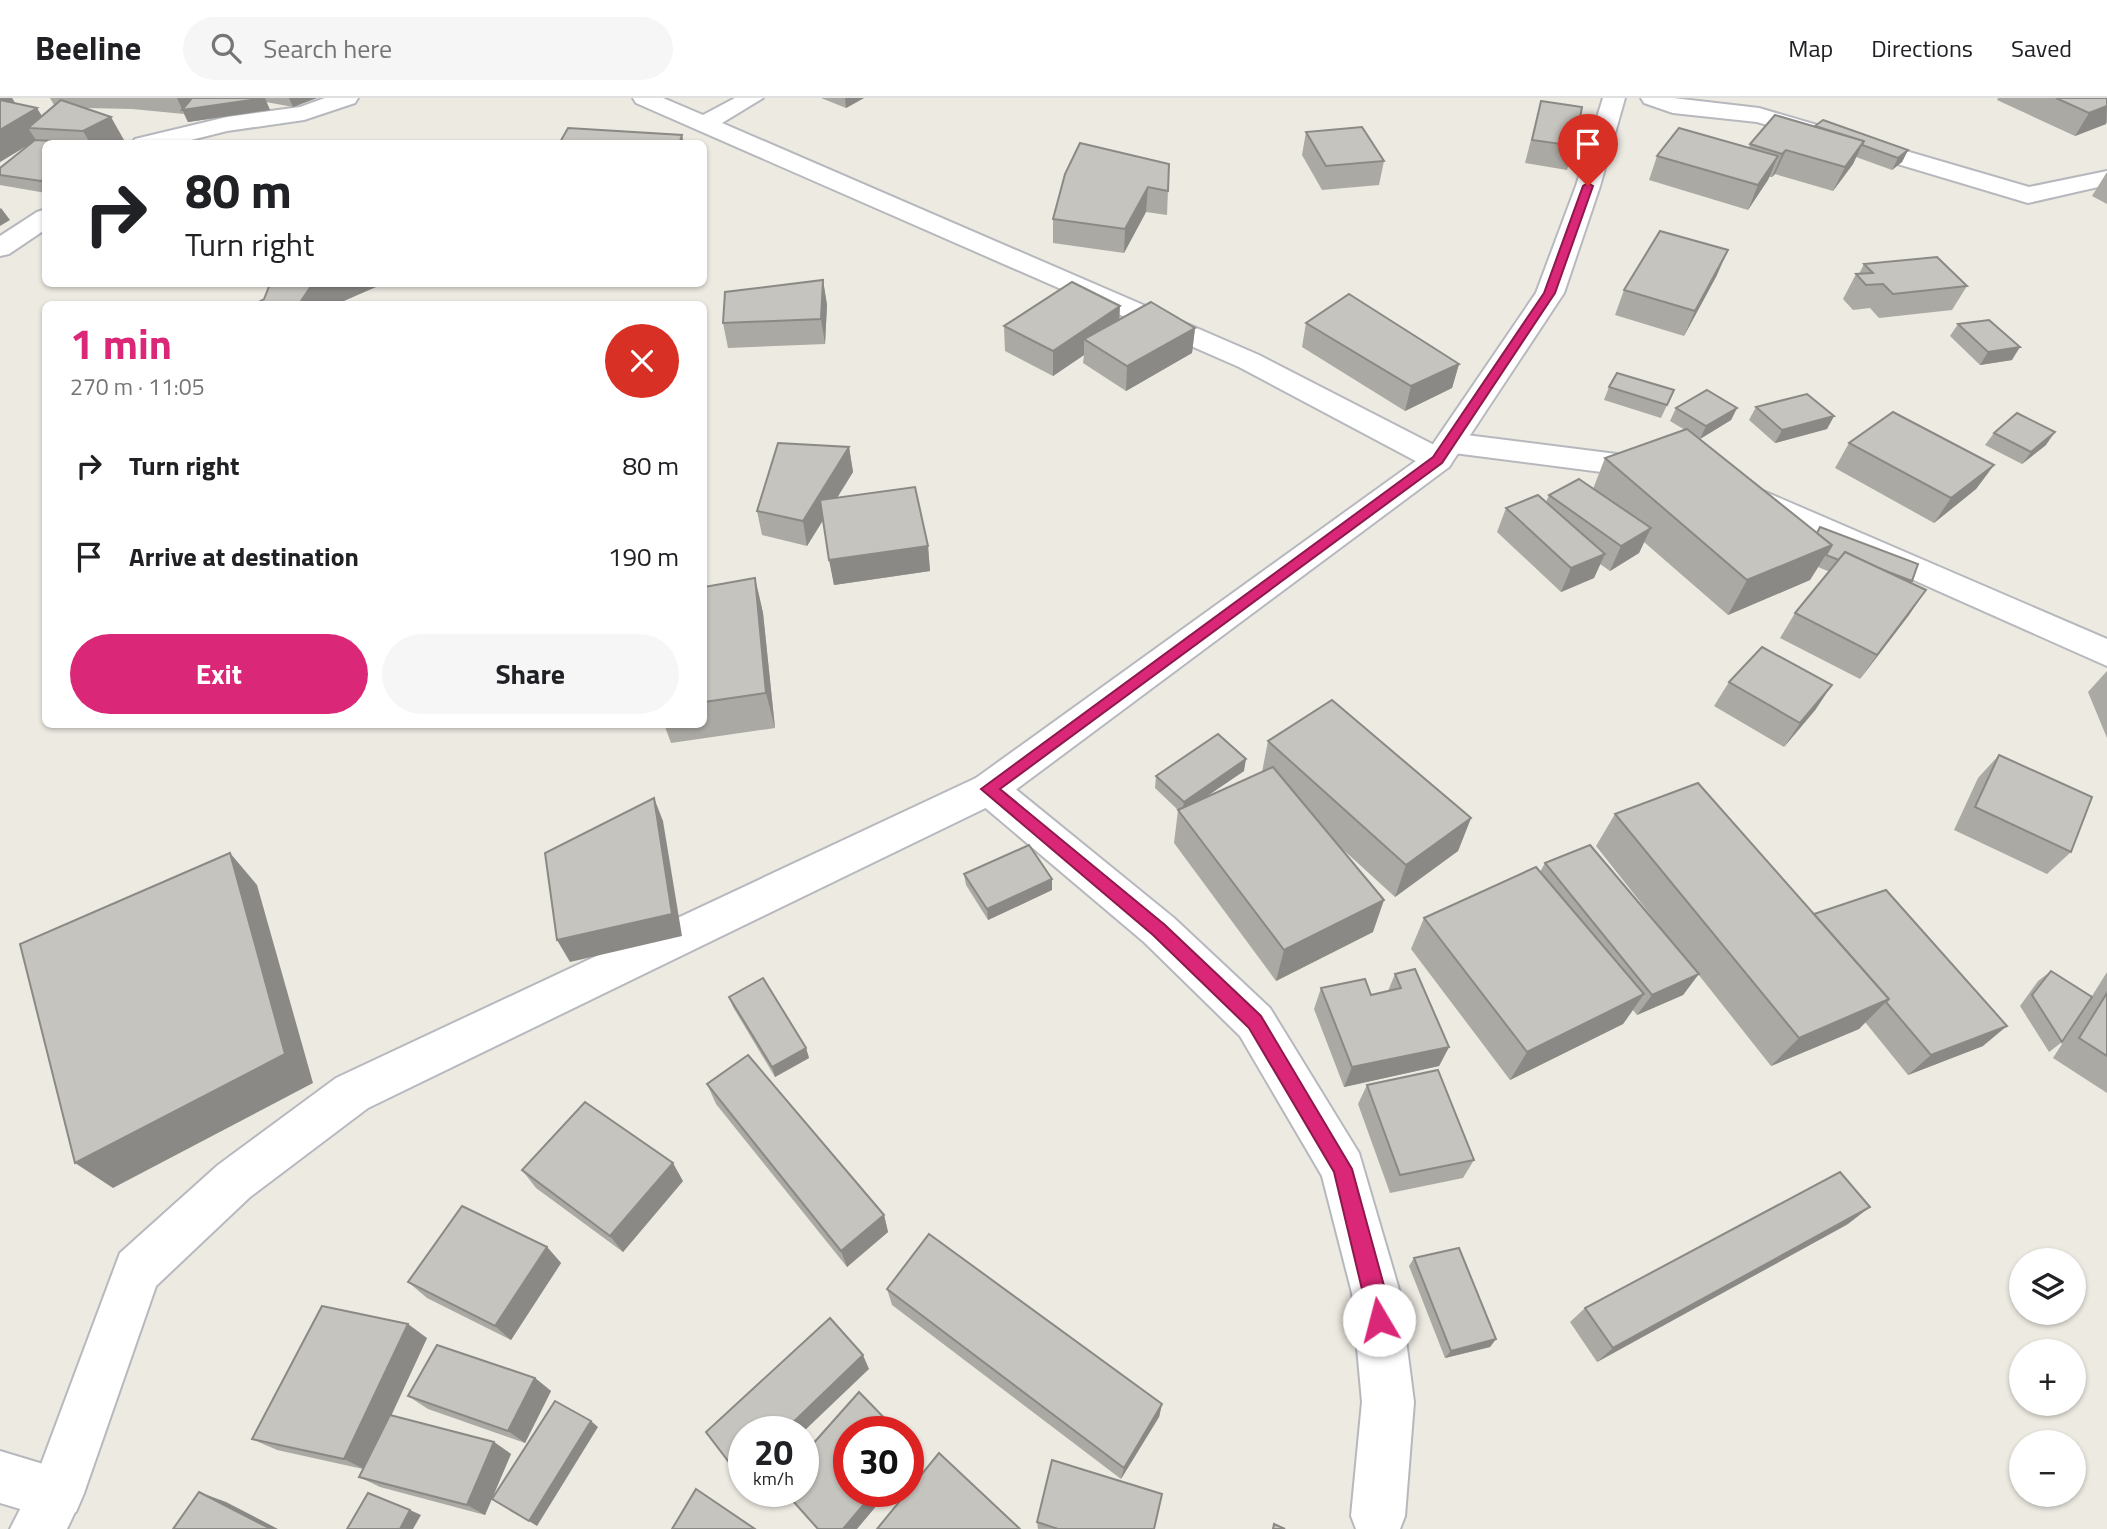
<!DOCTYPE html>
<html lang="en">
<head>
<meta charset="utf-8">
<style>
	body { margin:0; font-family:"Titillium Web",sans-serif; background:#f6f6f6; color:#202124; height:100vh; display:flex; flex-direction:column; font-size:26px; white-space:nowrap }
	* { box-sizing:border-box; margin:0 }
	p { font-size:23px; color:#757577 }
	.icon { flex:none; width:38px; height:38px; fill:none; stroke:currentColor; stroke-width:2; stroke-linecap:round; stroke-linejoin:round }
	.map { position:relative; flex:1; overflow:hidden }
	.panel { position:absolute; left:42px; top:203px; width:665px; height:427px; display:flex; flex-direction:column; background:#fff; border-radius:10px; box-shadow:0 2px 5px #0004 }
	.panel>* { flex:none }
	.banner { position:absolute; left:42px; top:42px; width:665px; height:147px; border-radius:10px; box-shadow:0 2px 5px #0004; background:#fff; color:#202124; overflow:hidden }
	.tools { position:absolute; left:2009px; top:1150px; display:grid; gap:14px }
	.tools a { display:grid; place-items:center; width:77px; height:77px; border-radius:50%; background:#fff; box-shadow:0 2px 5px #0004; font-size:35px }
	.speed { position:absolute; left:728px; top:1318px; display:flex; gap:14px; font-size:35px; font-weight:700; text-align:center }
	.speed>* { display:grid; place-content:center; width:91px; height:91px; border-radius:50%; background:#fff; box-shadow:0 2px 5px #0004; line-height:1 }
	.speed small { font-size:18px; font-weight:400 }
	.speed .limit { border:10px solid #d22; background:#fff; color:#111 }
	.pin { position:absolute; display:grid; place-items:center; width:60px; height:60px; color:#fff; margin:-72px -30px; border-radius:50% 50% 50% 0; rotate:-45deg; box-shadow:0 0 7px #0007 }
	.pin .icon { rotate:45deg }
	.me { position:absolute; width:77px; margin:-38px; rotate:352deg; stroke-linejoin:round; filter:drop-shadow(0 0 5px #0008) }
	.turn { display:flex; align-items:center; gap:24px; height:147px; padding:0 28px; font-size:32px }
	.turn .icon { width:91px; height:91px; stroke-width:2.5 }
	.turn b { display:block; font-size:49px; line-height:60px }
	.round { display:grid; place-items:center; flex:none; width:74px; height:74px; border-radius:37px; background:#f6f6f6 }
	.summary { display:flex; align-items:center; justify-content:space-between; height:119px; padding:0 28px }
	h1 { font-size:42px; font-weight:700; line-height:52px; color:#db2777 }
	.button { display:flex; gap:14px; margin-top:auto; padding:14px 28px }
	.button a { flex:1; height:80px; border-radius:42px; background:#db2777; color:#fff; font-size:28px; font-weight:700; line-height:80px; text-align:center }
	.button a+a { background:#f6f6f6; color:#202124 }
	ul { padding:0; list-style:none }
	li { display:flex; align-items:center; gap:21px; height:91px; padding:0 28px }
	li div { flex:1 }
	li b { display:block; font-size:26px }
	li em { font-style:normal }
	header { display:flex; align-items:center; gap:42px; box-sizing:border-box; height:98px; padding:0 35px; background:#fff; border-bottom:2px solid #e0e0e0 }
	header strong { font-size:33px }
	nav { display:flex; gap:38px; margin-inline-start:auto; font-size:24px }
	.search { width:490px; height:63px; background:#f6f6f6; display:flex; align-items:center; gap:18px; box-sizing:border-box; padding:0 24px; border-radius:38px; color:#757577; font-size:26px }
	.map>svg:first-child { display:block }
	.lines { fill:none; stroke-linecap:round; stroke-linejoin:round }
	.street-casing { stroke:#b6b8bd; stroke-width:4 }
	.secondary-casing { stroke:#b7b9bf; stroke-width:4 }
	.street { fill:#fff; fill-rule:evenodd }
	.secondary { fill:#fff; fill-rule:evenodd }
	.wall { fill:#aaa9a3 }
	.shaded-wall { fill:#8b8985 }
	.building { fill:#c6c4be; stroke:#8b8985; stroke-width:2 }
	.route { fill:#db2777; stroke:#8e194d; stroke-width:2 }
</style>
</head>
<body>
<header>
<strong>Beeline</strong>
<div class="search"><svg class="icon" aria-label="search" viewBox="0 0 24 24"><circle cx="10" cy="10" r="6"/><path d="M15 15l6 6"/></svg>Search here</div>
<nav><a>Map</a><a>Directions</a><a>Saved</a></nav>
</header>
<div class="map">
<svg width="2107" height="1431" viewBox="0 0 2107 1431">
	<rect width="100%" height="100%" fill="#eceae1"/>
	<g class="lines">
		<g class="street-casing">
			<g id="street">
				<polygon points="325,0 358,0 355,5 304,22 227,33 175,46 131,46 135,41 227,19 300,9"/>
				<polygon points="633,0 663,0 703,17 735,0 763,0 722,25 1259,257 1438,349 1435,345 1439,338 1450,335 1656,361 1667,364 1671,371 1667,378 1656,381 1446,354 1453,362 1449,369 1438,372 1427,369 1239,269 636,5"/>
				<polygon points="1641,0 1673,0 1759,10 2029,89 2107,73 2107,87 2028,105 1757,24 1673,15 1644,5"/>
				<polygon points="46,111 46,131 9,156 0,158 0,138 37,114"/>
				<polygon points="1747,386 2107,541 2107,568 1736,403 1731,396 1736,389"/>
				<polygon points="989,676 1002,680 1174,820 1270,910 1359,1055 1400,1195 1414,1304 1405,1418 1400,1431 1356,1431 1351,1418 1362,1304 1352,1195 1322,1078 1240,938 1144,844 976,702 970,691 976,680"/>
				<polygon points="0,1353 76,1376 84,1395 76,1414 57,1422 0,1405"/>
			</g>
		</g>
		<g class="secondary-casing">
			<polygon id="secondary" points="1603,0 1625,0 1600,88 1564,195 1449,369 1002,702 368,1010 250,1099 156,1188 84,1395 67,1431 10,1431 36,1380 120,1155 218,1067 336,980 976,680 1427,355 1536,195 1576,88"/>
		</g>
		<use href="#street" class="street"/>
		<use href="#secondary" class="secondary"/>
	</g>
	<g class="wall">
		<polygon points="0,0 12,0 15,5 42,18 54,7 50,0 317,0 293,9 266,4 270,12 188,24 184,16 132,11 85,10 124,42 118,46 46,46 46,95 0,87 0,70 30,46 0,64"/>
		<polygon points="821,0 864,0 846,10"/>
		<polygon points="1998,0 2107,0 2107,24 2106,26 2075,38 1997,2"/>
		<polygon points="1541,3 1575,48 1567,72 1525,65"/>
		<polygon points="1815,28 1908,52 1902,64 1892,72 1856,59 1853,66 1833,93 1775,76 1772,79 1769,79 1748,112 1649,82 1657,58 1749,49 1750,46"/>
		<polygon points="1306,34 1384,63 1379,87 1322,92 1302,57"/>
		<polygon points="1169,66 1167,117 1146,114 1124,155 1053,145 1053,121"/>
		<polygon points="2107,74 2107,106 2092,98"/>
		<polygon points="1864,166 1967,188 1952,212 1879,220 1870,210 1853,212 1843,201 1856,176 1859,176"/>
		<polygon points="1717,177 1684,238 1615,217 1624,192"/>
		<polygon points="823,182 827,207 825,246 728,250 723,225"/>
		<polygon points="1119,221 1195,230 1192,255 1126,293 1083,265 1084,257 1053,278 1005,253 1004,228"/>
		<polygon points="1306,225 1459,266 1452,290 1405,313 1302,249"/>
		<polygon points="1958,226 2012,262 1980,267 1950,238"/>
		<polygon points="1609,289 1674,292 1661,320 1604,302"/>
		<polygon points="1756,309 1834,318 1827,331 1775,345 1749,322"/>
		<polygon points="1676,310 1737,310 1731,322 1700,341 1695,338 1817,435 1912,483 1910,485 1909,517 1860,581 1780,540 1795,515 1830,474 1818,469 1810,482 1728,517 1644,444 1639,455 1610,473 1600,466 1594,480 1561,494 1497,434 1506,410 1546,404 1549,397 1593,391 1605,360 1685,332 1670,323"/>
		<polygon points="1994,335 2046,347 2022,366 1985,347"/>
		<polygon points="1849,345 1994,367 1976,391 1934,425 1835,370"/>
		<polygon points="849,349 853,374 837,400 928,448 930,473 834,487 823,422 807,448 762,437 757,413"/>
		<polygon points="755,480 763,515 775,630 671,645 664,626 704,626 704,489"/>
		<polygon points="2107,573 2107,640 2088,594"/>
		<polygon points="1729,584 1816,611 1784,649 1714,608"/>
		<polygon points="1268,643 1471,720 1458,753 1395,799 1338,747 1373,834 1276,883 1174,745 1178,712 1155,690 1156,678 1244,673 1206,699 1262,674"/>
		<polygon points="1999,657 2071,754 2047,776 1954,732 1978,680"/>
		<polygon points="1615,716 1814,816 1983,948 1908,977 1865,924 1859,931 1771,968 1698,876 1683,897 1637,917 1633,912 1623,926 1510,982 1411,851 1424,820 1540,774 1545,765 1691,868 1596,748"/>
		<polygon points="964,776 1052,781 1052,792 988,822 966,787"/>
		<polygon points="2051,873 2092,898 2107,874 2107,995 2053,960 2083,913 2062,944 2049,954 2020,908 2038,883"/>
		<polygon points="1395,876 1449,949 1439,968 1344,989 1314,911 1321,890 1371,897 1388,893"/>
		<polygon points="729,899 806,950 809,960 775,979 733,909"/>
		<polygon points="707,986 884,1117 888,1134 847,1169 716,1006"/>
		<polygon points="1367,987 1474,1062 1463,1080 1390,1095 1358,1006"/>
		<polygon points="522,1072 683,1083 623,1154 536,1090"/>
		<polygon points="1848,1126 1597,1264 1570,1224 1585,1210"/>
		<polygon points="547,1149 561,1165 511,1242 427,1200 408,1184"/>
		<polygon points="1414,1160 1496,1241 1490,1249 1445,1260 1409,1168"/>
		<polygon points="887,1191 1162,1306 1159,1319 1121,1381 892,1207"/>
		<polygon points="427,1240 391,1318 494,1344 511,1356 485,1417 380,1389 359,1379 363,1371 277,1352 252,1341"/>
		<polygon points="535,1280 551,1293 525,1345 428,1311 408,1298"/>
		<polygon points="1037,1424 1154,1431 1038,1431"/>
	</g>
	<g class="shaded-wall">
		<polygon points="0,0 12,0 19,12 0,17"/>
		<polygon points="177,0 265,0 270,12 188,24"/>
		<polygon points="289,0 317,0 293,9"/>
		<polygon points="845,0 864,0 846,10"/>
		<polygon points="2107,8 2106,26 2075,38 2089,15"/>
		<polygon points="37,10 50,31 28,30 36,42 0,64 0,32"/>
		<polygon points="111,19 124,42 118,46 89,46 90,45 83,33"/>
		<polygon points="682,37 684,46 679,46"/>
		<polygon points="1864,43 1853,66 1833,93 1845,69"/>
		<polygon points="1786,52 1775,76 1772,79 1782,56"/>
		<polygon points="1908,52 1902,64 1892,72 1898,60"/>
		<polygon points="1778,58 1768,82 1748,112 1758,87"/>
		<polygon points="46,80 46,90 41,83"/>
		<polygon points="1148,89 1146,114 1124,155 1125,131"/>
		<polygon points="1,110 10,122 0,128 0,111"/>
		<polygon points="1728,152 1717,177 1684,238 1695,213"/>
		<polygon points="823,182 827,207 825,246 821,221"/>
		<polygon points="317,186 383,186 337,206 299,206 311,188"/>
		<polygon points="1120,208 1119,233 1084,241 1084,257 1053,278 1053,253"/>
		<polygon points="1195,230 1192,255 1126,293 1127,268"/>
		<polygon points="2020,249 2012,262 1980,267 1988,254"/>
		<polygon points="1459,266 1452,290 1405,313 1411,288"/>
		<polygon points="1737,310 1731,322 1700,341 1706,328"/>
		<polygon points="1834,318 1827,331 1775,345 1782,332"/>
		<polygon points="2055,334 2046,347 2022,366 2031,354"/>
		<polygon points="849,349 853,374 807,448 803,423"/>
		<polygon points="1994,367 1976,391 1934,425 1951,400"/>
		<polygon points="1651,430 1639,455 1610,473 1621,448"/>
		<polygon points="1832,447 1810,482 1728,517 1747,482"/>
		<polygon points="928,448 930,473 834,487 829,462"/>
		<polygon points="1605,456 1594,480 1561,494 1571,470"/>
		<polygon points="755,480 763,515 775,630 766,595"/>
		<polygon points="1926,492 1909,517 1860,581 1877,557"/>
		<polygon points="1832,587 1816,611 1784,649 1800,625"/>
		<polygon points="1246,661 1244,673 1182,715 1184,704"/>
		<polygon points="654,700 663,723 682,838 570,864 557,842"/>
		<polygon points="1471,720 1458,753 1395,799 1406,767"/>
		<polygon points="230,755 257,787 313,985 113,1090 75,1065"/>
		<polygon points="1052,781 1052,792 988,822 987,811"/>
		<polygon points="1384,802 1373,834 1276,883 1284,852"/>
		<polygon points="1699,876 1683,897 1637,917 1652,897"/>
		<polygon points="1644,896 1623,926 1510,982 1527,954"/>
		<polygon points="1889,901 1859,931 1771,968 1799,940"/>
		<polygon points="2007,928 1983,948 1908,977 1931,957"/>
		<polygon points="1449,949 1439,968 1344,989 1352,969"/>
		<polygon points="806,950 809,960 775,979 772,969"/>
		<polygon points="673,1065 683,1083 623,1154 610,1138"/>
		<polygon points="1870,1109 1848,1126 1597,1264 1613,1250"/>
		<polygon points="884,1117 888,1134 847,1169 841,1153"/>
		<polygon points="547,1149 561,1165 511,1242 495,1228"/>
		<polygon points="408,1226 427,1240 366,1372 344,1361"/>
		<polygon points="1496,1241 1490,1249 1445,1260 1451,1253"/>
		<polygon points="863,1257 869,1271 803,1334 783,1334"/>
		<polygon points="535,1280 551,1293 525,1345 508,1333"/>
		<polygon points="1162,1306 1159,1319 1121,1381 1124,1370"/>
		<polygon points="591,1323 598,1329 537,1428 529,1423"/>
		<polygon points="494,1344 511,1356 485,1417 467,1407"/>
		<polygon points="912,1348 917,1359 908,1370 908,1353"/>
		<polygon points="744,1370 744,1382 738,1376"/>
		<polygon points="875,1393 889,1393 857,1431 843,1431"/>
		<polygon points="199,1394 226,1404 278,1431 271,1431"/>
		<polygon points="410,1412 421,1417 413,1431 400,1431"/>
	</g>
	<g class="building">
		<polygon points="192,0 265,0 182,12"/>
		<polygon points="2056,0 2107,0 2107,8 2089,15"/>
		<polygon points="0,2 37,10 0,32"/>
		<polygon points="61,2 111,19 83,33 28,30"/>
		<polygon points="1541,3 1582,9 1575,48 1532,42"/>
		<polygon points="1775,17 1864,43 1845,69 1786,52 1782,56 1750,46"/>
		<polygon points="1823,22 1908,52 1898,60 1862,47 1864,43 1815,28"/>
		<polygon points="1362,29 1384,63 1326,68 1306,34"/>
		<polygon points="568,30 682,37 679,46 559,46"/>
		<polygon points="1679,30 1778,58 1758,87 1657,58"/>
		<polygon points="35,42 90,45 89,46 46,46 46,80 41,83 0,77 0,70"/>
		<polygon points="1080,45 1169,66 1168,93 1148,89 1125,131 1053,121 1065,76"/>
		<polygon points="1660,133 1728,152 1695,213 1624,192"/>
		<polygon points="1937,159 1967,188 1893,196 1883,186 1866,187 1856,176 1873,175 1864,166"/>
		<polygon points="823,182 821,221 723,225 725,194"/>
		<polygon points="1072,184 1120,208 1053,253 1004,228"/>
		<polygon points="270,186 317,186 311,188 299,206 255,206 264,201"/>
		<polygon points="1349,196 1459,266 1411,288 1306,225"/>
		<polygon points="1151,204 1195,230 1127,268 1084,241"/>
		<polygon points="1989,222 2020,249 1988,254 1958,226"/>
		<polygon points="1617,275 1674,292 1667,307 1609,289"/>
		<polygon points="1707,292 1737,310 1706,328 1676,310"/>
		<polygon points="1807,296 1834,318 1782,332 1756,309"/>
		<polygon points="1893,314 1994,367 1951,400 1849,345"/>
		<polygon points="2017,315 2055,334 2031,354 1994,335"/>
		<polygon points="1687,331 1832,447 1747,482 1605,360"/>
		<polygon points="778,345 849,349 803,423 757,413"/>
		<polygon points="1579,381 1651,430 1621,448 1549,397"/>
		<polygon points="915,389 928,448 829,462 820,402"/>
		<polygon points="1538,397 1605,456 1571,470 1506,410"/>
		<polygon points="1820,429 1918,466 1912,483 1878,470 1845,454 1839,462 1826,457 1832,447 1817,435"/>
		<polygon points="1845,454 1926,492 1877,557 1795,515"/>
		<polygon points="755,480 766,595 704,604 704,489"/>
		<polygon points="1762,549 1832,587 1800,625 1729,584"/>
		<polygon points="1332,602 1471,720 1406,767 1268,643"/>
		<polygon points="1218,636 1246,661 1184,704 1156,678"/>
		<polygon points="1999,657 2092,699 2071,754 1975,709"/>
		<polygon points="1273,669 1384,802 1284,852 1178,712"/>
		<polygon points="1698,685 1889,901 1799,940 1615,716"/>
		<polygon points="654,700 672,816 557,842 545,755"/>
		<polygon points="1029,747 1052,781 987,811 964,776"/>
		<polygon points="1590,747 1699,876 1652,897 1545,765"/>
		<polygon points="230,755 285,956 75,1065 20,846"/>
		<polygon points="1536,769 1644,896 1527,954 1424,820"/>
		<polygon points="1886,792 2007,928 1931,957 1886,904 1889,901 1814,816"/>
		<polygon points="1415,871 1449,949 1352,969 1321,890 1365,881 1371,897 1401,890 1395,876"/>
		<polygon points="2051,873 2092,899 2062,944 2032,897"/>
		<polygon points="763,880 806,950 772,969 729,899"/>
		<polygon points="2107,895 2107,958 2079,940"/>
		<polygon points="748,957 884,1117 841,1153 707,986"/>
		<polygon points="1438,972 1474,1062 1400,1077 1367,987"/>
		<polygon points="585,1004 673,1065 610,1138 522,1072"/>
		<polygon points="1840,1074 1870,1109 1613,1250 1585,1210"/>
		<polygon points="462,1108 547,1149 495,1228 408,1184"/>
		<polygon points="929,1136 1162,1306 1124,1370 887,1191"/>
		<polygon points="1459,1150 1496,1241 1451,1253 1414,1160"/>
		<polygon points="322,1208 408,1226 344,1361 252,1341"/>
		<polygon points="830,1220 863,1257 783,1334 744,1334 744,1370 738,1376 706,1334"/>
		<polygon points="437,1247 535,1280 508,1333 408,1298"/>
		<polygon points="859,1294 898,1334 849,1334 849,1393 875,1393 843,1431 818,1431 784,1393 803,1393 803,1357"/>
		<polygon points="555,1303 591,1323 529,1423 492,1401"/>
		<polygon points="390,1317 494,1344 467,1407 359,1379"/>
		<polygon points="908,1344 912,1348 908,1353"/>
		<polygon points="939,1355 1020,1431 877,1431"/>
		<polygon points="1052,1362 1162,1396 1154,1431 1058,1431 1037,1424"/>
		<polygon points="696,1391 755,1431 672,1431"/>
		<polygon points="199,1394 271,1431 173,1431"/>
		<polygon points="368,1395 410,1412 400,1431 347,1431"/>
		<polygon points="1274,1426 1285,1431 1273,1431"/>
	</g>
	<polygon class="route" points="1588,85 1593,88 1555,195 1442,365 1000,691 1165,827 1261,918 1352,1071 1386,1195 1389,1222 1386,1229 1379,1232 1371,1229 1334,1074 1249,930 1153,837 981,691 1433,359 1544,195 1583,88"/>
</svg>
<div class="tools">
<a><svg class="icon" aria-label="layers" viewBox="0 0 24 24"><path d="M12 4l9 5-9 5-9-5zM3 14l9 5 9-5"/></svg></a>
<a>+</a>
<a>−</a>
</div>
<div class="speed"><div>20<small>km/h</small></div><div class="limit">30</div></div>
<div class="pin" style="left:1588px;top:88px;background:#d93025"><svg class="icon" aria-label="arrive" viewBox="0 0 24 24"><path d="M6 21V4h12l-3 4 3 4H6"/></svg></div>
<svg class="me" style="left:1379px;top:1222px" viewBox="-20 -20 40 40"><circle r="19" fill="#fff"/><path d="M0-13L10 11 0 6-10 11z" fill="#db2777"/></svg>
<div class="banner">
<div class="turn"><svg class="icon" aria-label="right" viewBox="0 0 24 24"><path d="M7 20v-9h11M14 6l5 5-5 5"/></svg><div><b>80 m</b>Turn right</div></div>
</div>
<section class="panel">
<div class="summary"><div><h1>1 min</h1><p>270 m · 11:05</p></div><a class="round" style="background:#d93025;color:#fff"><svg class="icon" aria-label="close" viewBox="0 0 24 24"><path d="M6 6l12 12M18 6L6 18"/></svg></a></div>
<ul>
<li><svg class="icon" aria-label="right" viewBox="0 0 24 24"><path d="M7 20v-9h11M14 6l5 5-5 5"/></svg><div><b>Turn right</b></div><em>80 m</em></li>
<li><svg class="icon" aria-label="arrive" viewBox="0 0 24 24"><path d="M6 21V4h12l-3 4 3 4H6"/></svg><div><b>Arrive at destination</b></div><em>190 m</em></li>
</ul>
<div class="button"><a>Exit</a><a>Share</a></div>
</section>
</div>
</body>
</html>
